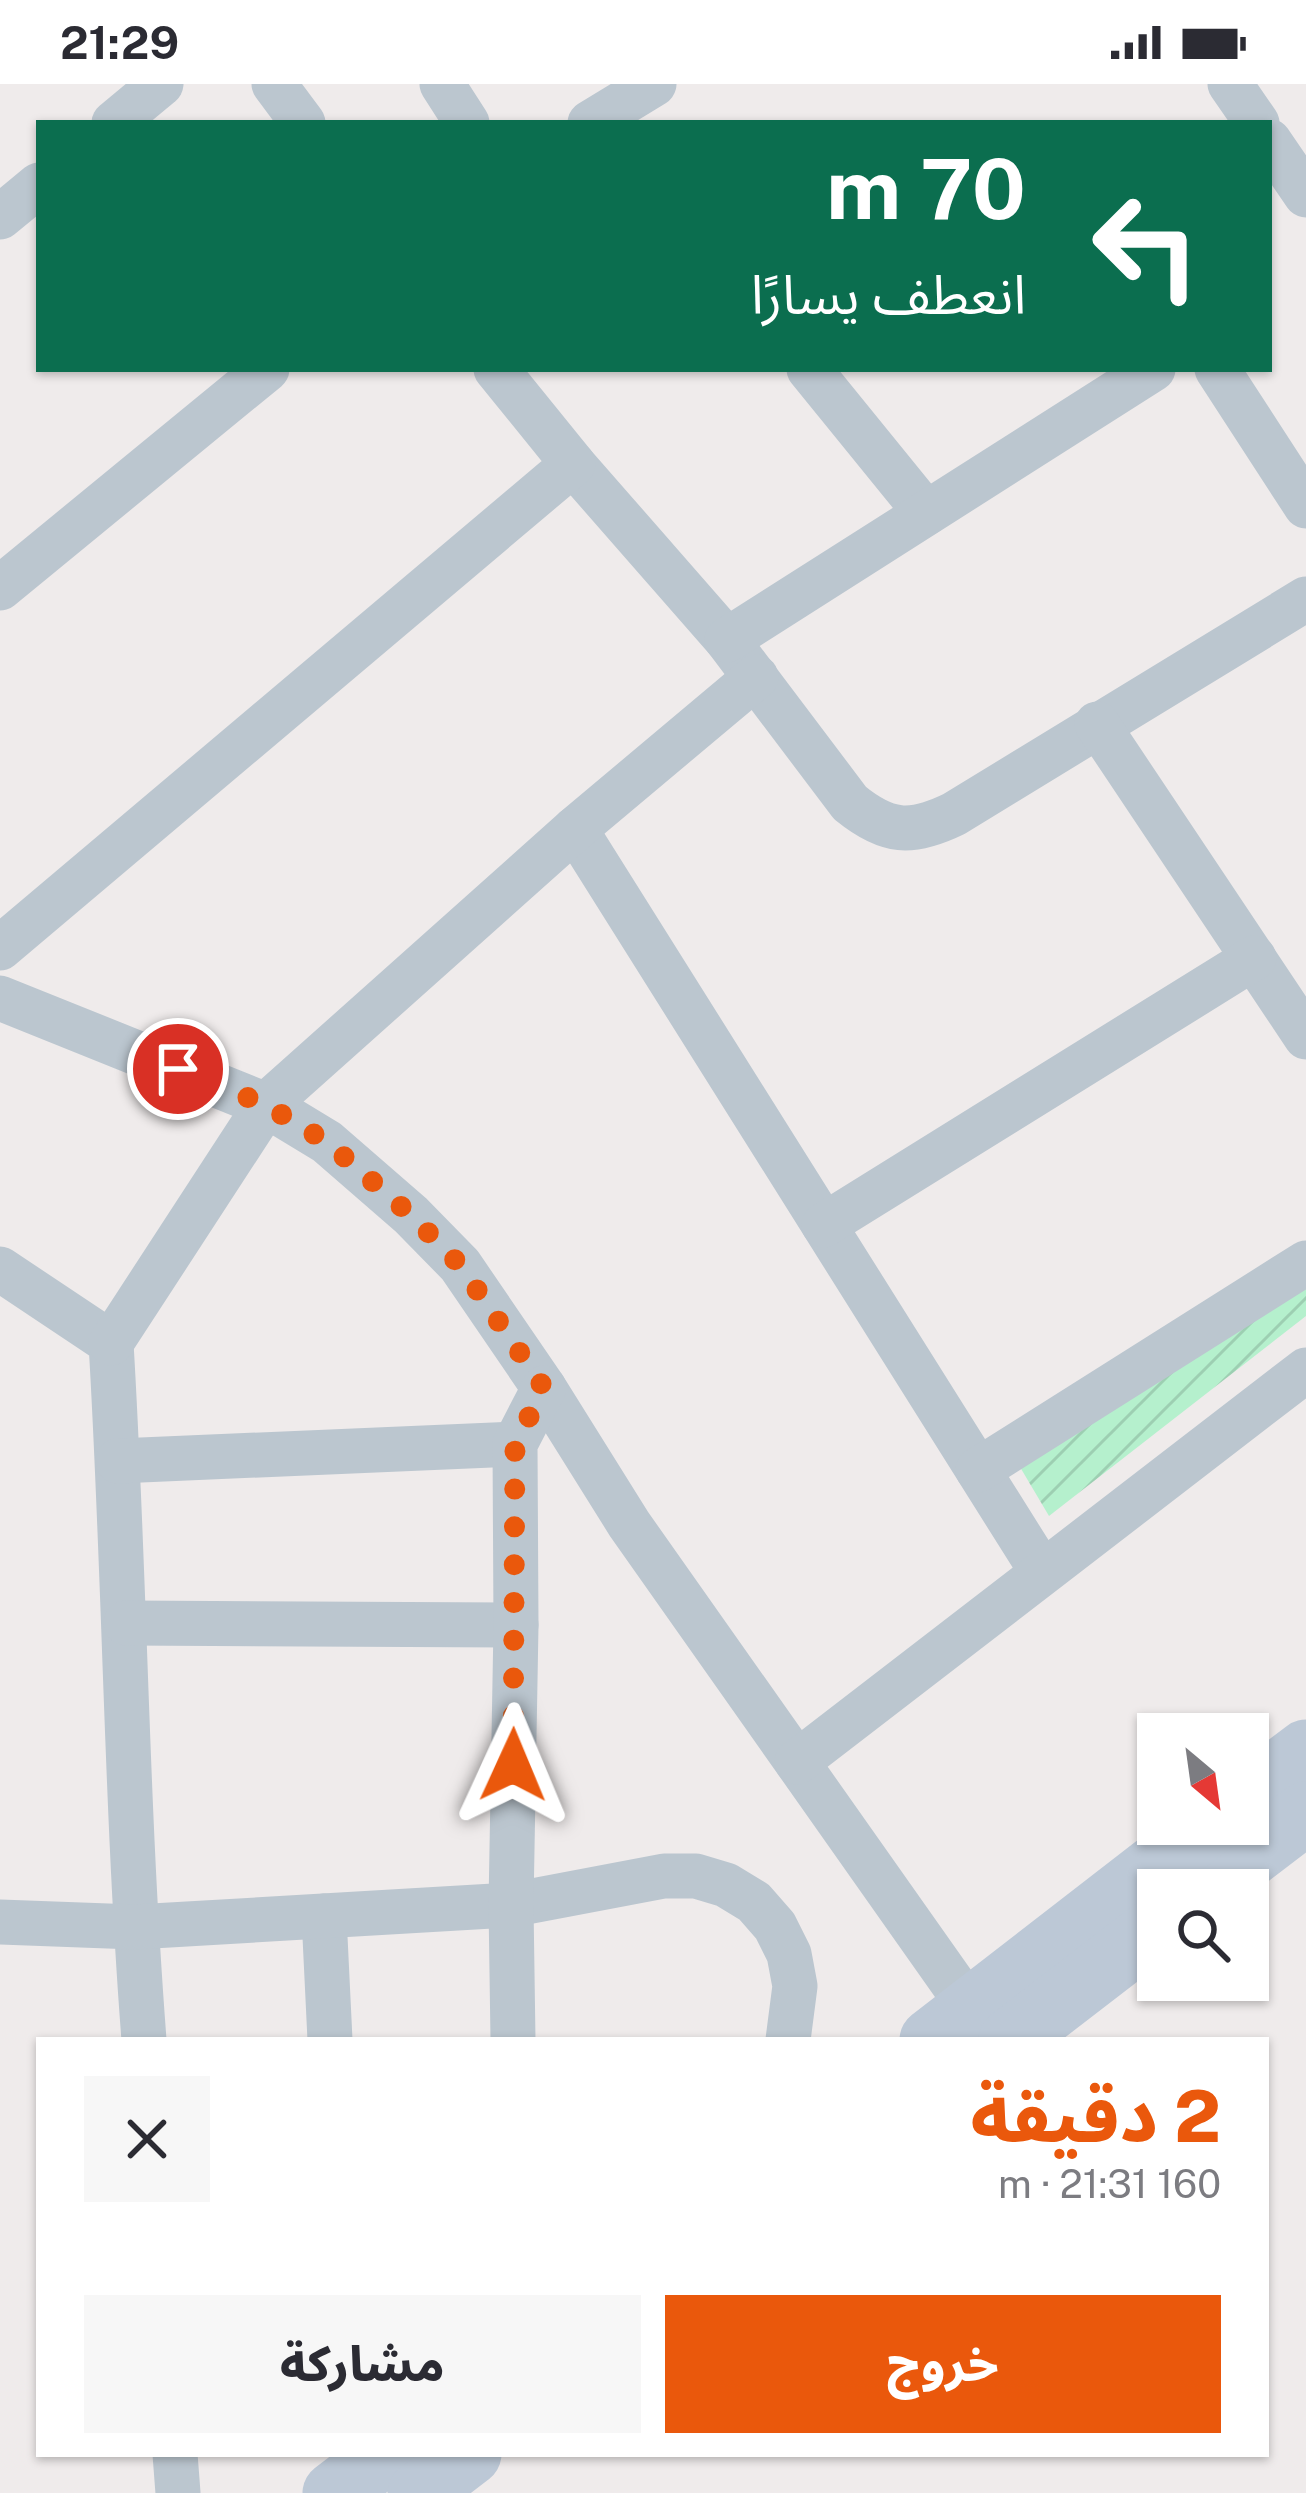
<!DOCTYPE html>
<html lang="ar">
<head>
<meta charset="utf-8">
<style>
	body { margin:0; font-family:"Public Sans","Noto Sans Arabic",sans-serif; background:#f7f7f7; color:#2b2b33; direction:rtl; height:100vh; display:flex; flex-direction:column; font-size:45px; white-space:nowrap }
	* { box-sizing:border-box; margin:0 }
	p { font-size:39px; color:#7c7c81 }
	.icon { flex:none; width:66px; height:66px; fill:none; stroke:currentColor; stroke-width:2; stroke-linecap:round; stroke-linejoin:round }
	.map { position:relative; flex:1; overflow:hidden; direction:ltr }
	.details { position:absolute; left:36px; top:1953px; width:1233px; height:420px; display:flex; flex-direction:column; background:#fff; border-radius:0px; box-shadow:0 3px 9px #0004; direction:rtl }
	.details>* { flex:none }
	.hud { position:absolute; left:36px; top:36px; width:1236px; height:252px; border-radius:0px; box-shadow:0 3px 9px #0004; direction:rtl; background:#0b6e4f; color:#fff; overflow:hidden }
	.needle { width:78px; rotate:151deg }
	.fabs { position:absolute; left:1137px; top:1629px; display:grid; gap:24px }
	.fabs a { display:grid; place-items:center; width:132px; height:132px; border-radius:0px; background:#fff; box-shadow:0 3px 9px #0004; font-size:60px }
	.pin { position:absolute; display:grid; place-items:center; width:102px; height:102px; color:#fff; margin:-51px; border:6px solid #fff; border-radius:50%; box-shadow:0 3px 12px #0007 }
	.me { position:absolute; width:132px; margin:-66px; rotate:1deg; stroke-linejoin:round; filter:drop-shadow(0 0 9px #0008) }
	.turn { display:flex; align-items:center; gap:42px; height:252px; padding:0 48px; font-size:54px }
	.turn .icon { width:156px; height:156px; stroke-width:2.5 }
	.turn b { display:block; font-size:84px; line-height:102px }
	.round { display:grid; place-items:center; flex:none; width:126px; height:126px; border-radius:0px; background:#f7f7f7 }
	.overview { display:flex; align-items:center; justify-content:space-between; height:204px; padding:0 48px }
	h1 { font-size:72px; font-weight:800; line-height:90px; color:#ea580c }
	.button { display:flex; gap:24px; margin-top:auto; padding:24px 48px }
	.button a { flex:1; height:138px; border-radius:0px; background:#ea580c; color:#fff; font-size:48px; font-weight:800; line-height:138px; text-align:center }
	.button a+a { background:#f7f7f7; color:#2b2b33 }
	.status { display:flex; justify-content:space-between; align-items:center; height:84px; padding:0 60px; background:#fff; direction:ltr }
	.status svg { height:33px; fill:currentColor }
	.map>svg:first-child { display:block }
	.garden { fill:url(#garden-furrows) }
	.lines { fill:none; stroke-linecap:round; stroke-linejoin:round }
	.minor { stroke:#bbc6cf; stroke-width:45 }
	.secondary { stroke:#bcc8d6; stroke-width:63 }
	.route { stroke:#ea580c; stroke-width:21; stroke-dasharray:0 37.8 }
</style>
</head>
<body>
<div class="status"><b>21:29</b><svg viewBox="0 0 49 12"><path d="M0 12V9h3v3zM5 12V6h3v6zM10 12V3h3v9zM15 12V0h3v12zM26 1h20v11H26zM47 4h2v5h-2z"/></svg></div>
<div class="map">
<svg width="1306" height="2409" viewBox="0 0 1306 2409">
	<defs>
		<pattern id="garden-furrows" width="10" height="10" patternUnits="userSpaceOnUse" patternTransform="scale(3)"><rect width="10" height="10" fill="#b5f0cd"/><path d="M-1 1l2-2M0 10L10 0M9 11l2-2" fill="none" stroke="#9dcfb2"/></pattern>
	</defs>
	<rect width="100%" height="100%" fill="#efebeb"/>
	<polygon class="garden" points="1306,1188 1306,1232 1049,1432 1014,1373"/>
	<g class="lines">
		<g class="minor">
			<polyline points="274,0 303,39"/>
			<polyline points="442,0 467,39"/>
			<polyline points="1230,0 1257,39"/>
			<polyline points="114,39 161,0"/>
			<polyline points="590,39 654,0"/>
			<polyline points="1269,57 1306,111"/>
			<polyline points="0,133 39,101"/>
			<polyline points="809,285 926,429"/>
			<polyline points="1217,285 1306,422"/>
			<path d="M573,380L727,556L850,719C887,749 911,751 954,730L1306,515"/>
			<polyline points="0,504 267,285"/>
			<polyline points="727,556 1153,285"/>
			<polyline points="1097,640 1306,953"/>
			<polyline points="575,745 1042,1488"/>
			<polyline points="0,864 573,380 496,285"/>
			<polyline points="0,914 266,1021 327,1058 411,1131 460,1181 544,1304 629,1440 971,1925"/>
			<polyline points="824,1141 1254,874"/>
			<path d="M0,1185L111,1259C125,1491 126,1724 144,1956"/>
			<polyline points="111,1259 266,1021 575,745 756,593"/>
			<polyline points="118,1377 515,1360"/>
			<polyline points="978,1386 1306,1179"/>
			<polyline points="126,1539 516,1541"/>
			<polyline points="797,1678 1306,1286"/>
			<polyline points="324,1832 330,1956"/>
			<polyline points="0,1838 135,1843 511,1821 664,1792 696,1792 726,1801 754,1818 775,1842 789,1870 795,1902 788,1956"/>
			<polyline points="513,1956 511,1821 516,1541 515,1360 544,1304"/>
			<polyline points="175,2370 178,2409"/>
		</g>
		<g class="secondary">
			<polyline points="1248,1711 1306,1667"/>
			<polyline points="1205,1806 1306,1729"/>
			<polyline points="931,1956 1210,1740"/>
			<polyline points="1010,1956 1158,1842"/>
			<polyline points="334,2409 385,2370"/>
			<polyline points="419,2409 470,2370"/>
		</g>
	</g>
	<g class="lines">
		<polyline class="route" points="178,985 266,1021 327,1058 411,1131 460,1181 544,1304 515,1360 513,1681"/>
	</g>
</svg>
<div class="fabs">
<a><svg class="needle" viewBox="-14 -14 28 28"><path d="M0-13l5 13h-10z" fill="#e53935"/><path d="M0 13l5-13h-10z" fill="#7c7c81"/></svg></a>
<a><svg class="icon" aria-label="search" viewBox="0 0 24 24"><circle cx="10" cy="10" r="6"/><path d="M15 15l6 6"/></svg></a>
</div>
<div class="pin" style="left:178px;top:985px;background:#d93025"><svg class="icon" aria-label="arrive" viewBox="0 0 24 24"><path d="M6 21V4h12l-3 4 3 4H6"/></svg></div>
<svg class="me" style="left:513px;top:1681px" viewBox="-20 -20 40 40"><path d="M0-17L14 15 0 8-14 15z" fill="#ea580c" stroke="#fff" stroke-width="4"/></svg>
<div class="hud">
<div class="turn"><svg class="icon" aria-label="left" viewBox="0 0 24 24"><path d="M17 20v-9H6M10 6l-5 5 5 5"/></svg><div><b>70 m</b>انعطف يسارًا</div></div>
</div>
<section class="details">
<div class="overview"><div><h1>2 دقيقة</h1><p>160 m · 21:31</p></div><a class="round"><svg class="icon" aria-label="close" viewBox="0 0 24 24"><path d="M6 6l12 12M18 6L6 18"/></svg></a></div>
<div class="button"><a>خروج</a><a>مشاركة</a></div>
</section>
</div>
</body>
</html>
